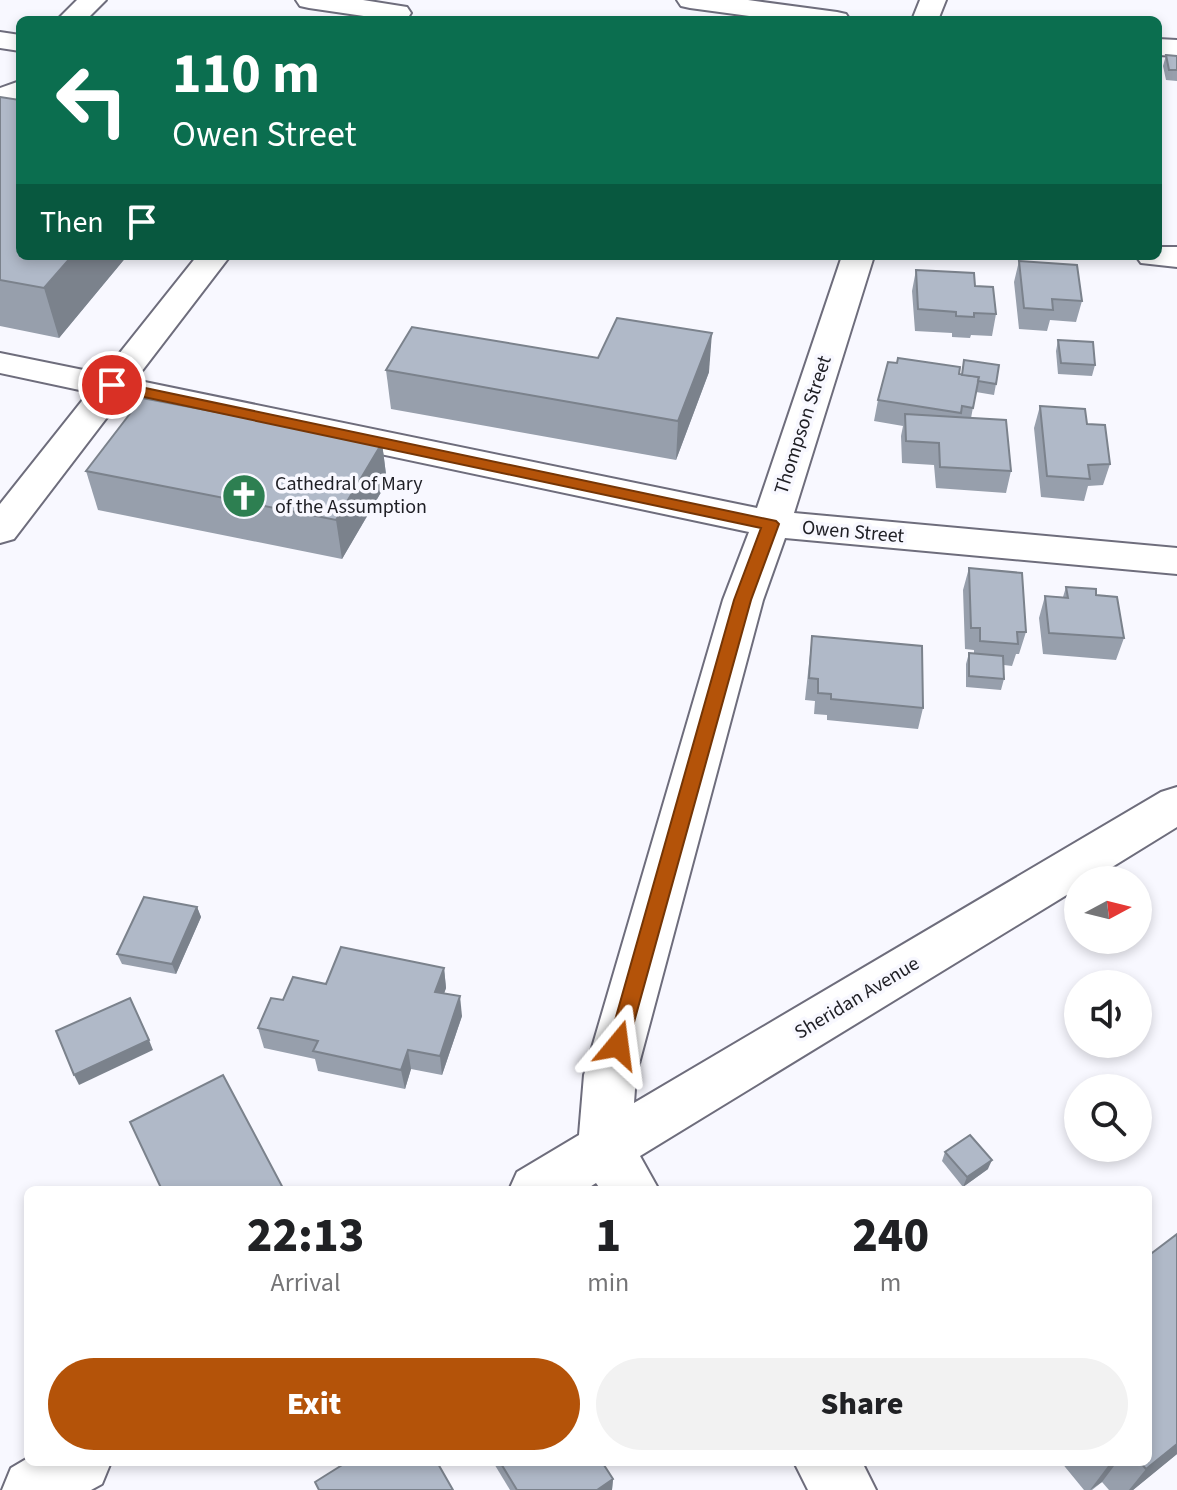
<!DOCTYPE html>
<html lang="en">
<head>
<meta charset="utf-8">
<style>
	body { margin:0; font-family:"Source Sans 3",sans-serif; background:#f2f2f2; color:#202124; height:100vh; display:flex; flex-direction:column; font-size:30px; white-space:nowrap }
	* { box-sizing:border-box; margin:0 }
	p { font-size:26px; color:#757577 }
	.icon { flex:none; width:44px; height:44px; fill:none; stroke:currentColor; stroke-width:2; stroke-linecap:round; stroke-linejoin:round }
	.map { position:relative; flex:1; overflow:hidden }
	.panel { position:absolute; left:24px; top:1186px; width:1128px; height:280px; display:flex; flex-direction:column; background:#fff; border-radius:12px; box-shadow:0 4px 12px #0003 }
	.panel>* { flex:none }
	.guide { position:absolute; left:16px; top:16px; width:1146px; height:244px; border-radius:12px; box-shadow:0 4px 12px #0003; background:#0b6e4f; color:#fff; overflow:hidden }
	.needle { width:52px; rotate:83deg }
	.fabs { position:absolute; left:1064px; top:866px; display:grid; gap:16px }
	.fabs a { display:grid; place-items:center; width:88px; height:88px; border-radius:50%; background:#fff; box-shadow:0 4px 12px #0003; font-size:40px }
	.pin { position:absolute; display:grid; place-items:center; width:68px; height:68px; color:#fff; margin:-34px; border:4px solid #fff; border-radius:50%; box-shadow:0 2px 8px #0007 }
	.me { position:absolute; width:88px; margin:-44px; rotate:16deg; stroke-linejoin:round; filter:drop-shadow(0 0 6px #0008) }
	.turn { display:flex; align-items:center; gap:28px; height:168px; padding:0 24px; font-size:36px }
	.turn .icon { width:104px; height:104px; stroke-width:2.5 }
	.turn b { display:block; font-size:56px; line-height:68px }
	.then { display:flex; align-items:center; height:76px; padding:0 24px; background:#0003; gap:16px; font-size:30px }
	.eta { display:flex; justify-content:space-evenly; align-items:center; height:136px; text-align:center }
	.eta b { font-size:48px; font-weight:800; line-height:56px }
	.primary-button { display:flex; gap:16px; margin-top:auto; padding:16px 24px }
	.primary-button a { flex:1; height:92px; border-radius:48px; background:#b45309; color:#fff; font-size:32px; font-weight:800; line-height:92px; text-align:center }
	.primary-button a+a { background:#f2f2f2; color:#202124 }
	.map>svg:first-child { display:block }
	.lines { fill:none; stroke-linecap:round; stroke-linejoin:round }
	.minor-casing { stroke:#6e6d7c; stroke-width:4 }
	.minor { fill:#fff; fill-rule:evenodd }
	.wall { fill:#979fac }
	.shaded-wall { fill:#7b828c }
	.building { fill:#b0b9c8; stroke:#7b828c; stroke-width:2 }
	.route { fill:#b45309; stroke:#753606; stroke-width:2 }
	.labels { text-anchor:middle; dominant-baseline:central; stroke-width:7; stroke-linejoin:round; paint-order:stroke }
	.street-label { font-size:20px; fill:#1e1e24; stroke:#f8f8ff }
	.poi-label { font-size:20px; fill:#1e1e24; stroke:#f8f8ff; text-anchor:start }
</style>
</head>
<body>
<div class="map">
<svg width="1177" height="1490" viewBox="0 0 1177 1490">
	<rect width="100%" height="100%" fill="#f8f8ff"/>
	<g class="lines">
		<g class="minor-casing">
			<g id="minor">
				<polygon points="77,0 106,0 86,20 57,20"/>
				<polygon points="296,0 363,0 407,7 411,13 407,19 391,20 309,8 300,6"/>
				<polygon points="677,0 748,0 837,12 846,14 850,20 778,20 690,8 681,6"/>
				<polygon points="920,0 946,0 938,20 912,20"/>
				<polygon points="0,32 20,35 20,51 0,48"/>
				<polygon points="1158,39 1177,40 1177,56 1158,55"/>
				<polygon points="20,81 20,101 0,108 0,88"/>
				<polygon points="1158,247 1177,247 1177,267 1141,263 1136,256 1158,256"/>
				<polygon points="197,256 230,256 135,380 757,508 842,256 874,256 794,513 1177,548 1177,574 785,538 763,600 636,1075 634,1103 1161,792 1177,787 1177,827 1091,880 1078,880 1078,888 640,1156 659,1190 601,1190 596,1183 585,1190 509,1190 517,1172 579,1135 584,1075 723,600 749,532 121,399 14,539 0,543 0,504 89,392 0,373 0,353 103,374"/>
				<polygon points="28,1458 28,1462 111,1462 102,1484 91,1490 2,1490 11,1468"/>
				<polygon points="794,1462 862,1462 876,1490 808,1490"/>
			</g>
		</g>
		<use href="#minor" class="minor"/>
	</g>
	<g class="wall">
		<polygon points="1166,55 1177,56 1177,81 1166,80 1163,66"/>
		<polygon points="0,97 20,256 127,256 59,338 0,326"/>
		<polygon points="1019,261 1082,301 1076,322 1050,320 1047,331 1019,329 1014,282"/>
		<polygon points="916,270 975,286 996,314 992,336 971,335 970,338 952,337 952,333 915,331 912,291"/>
		<polygon points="1058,340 1095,365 1092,376 1058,374 1056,351"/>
		<polygon points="598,358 709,372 676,460 391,409 386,370"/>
		<polygon points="959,374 996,384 994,395 976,392 971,418 1011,471 1006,493 936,488 934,465 902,463 901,436 903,426 874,421 878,400"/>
		<polygon points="1040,406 1087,424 1110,464 1103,485 1088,486 1084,501 1041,497 1034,428"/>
		<polygon points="382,443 387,482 342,559 98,510 86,471"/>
		<polygon points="969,568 1026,632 1019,654 1016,654 1012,666 1004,665 1004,679 1001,690 966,687 966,664 969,653 974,654 974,650 965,649 963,590"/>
		<polygon points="1066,587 1096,595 1124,638 1116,660 1043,654 1039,618 1045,596 1063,597"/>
		<polygon points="812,636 923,708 918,729 827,720 827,715 814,714 815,701 805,700"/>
		<polygon points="197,907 201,917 176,974 122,964 117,954"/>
		<polygon points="444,968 446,988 444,993 462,1016 442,1075 411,1069 405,1089 318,1071 315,1059 264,1048 258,1028 283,1000 326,984"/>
		<polygon points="945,1152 988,1169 963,1187 942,1161"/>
		<polygon points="1177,1234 1177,1454 1133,1490 1109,1490 1102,1482 1092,1490 1084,1490 1061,1462 1148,1462"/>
		<polygon points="493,1462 602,1462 613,1479 612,1490 510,1490"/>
	</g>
	<g class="shaded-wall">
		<polygon points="72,256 127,256 59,338 44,288"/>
		<polygon points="712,333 709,372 676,460 678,421"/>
		<polygon points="382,443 387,482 342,559 336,520"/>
		<polygon points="197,907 201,917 176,974 172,964"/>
		<polygon points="444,968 446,988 438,1011 435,992"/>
		<polygon points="460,996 462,1016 442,1075 440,1056"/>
		<polygon points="149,1040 153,1050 79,1085 74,1075"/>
		<polygon points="408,1050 411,1069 405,1089 401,1070"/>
		<polygon points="992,1160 988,1169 963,1187 967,1177"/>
		<polygon points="1177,1444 1177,1454 1133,1490 1129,1490 1146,1469"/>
		<polygon points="1111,1462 1117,1462 1102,1482 1090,1490"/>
		<polygon points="613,1479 612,1490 597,1490"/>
	</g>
	<g class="building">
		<polygon points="1166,55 1177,56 1177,70 1169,70"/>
		<polygon points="0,97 20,100 20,256 72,256 44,288 0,280"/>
		<polygon points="1019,261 1077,265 1082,301 1052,299 1053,310 1024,308"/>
		<polygon points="916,270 974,273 975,286 993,287 996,314 974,313 974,317 956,316 956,312 918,309"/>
		<polygon points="617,318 712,333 678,421 386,370 412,327 598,358"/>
		<polygon points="1058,340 1093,342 1095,365 1061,363"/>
		<polygon points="898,358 960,367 959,374 979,377 973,408 962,406 961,413 878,400 888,362 897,363"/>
		<polygon points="964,360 999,365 996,384 978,381 979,377 962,375"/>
		<polygon points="142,398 382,443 336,520 86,471"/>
		<polygon points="1040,406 1085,409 1087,424 1105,425 1110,464 1088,465 1090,479 1047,476"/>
		<polygon points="905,414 1006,420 1011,471 940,467 939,443 906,441"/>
		<polygon points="969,568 1022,573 1026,632 1017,632 1018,644 980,641 980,628 971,628"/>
		<polygon points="1066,587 1096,589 1096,595 1117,597 1124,638 1049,633 1045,596 1068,598"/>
		<polygon points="812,636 922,646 923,708 831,699 831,694 818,693 818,679 809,678"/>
		<polygon points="969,653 1003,656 1004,679 969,676"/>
		<polygon points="144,897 197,907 172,964 117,954"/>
		<polygon points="341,947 444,968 435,992 460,996 440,1056 408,1050 401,1070 313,1051 318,1041 258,1028 271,998 283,1000 293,977 326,984"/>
		<polygon points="130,998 149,1040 74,1075 56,1031"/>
		<polygon points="223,1075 284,1190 162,1190 130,1122"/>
		<polygon points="970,1135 992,1160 967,1177 945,1152"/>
		<polygon points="1177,1234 1177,1444 1146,1469 1140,1462 1148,1462 1148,1256"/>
		<polygon points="347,1462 437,1462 453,1490 319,1490 315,1482"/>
		<polygon points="500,1462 602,1462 613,1479 597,1490 517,1490"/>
	</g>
	<polygon class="route" points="112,381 776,521 779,524 751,600 626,1051 618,1054 611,1051 608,1045 734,600 761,528 106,389 106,382"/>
	<defs>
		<g id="church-disc" transform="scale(2.3)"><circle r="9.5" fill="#2d7f51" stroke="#f8f8ff"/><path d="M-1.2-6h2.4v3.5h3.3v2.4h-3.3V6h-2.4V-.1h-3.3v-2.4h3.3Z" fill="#fff"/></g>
	</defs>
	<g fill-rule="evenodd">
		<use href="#church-disc" x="244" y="496"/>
	</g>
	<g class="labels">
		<g class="street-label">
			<text transform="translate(803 425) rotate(-72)">Thompson Street</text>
			<text transform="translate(853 532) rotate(5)">Owen Street</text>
			<text transform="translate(857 998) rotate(-31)">Sheridan Avenue</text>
		</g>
		<g class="poi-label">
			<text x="275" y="484">Cathedral of Mary<tspan x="275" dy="23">of the Assumption</tspan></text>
		</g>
	</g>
</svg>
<div class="fabs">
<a><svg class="needle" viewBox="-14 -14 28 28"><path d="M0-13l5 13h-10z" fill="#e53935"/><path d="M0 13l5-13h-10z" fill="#757577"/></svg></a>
<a><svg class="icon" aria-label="sound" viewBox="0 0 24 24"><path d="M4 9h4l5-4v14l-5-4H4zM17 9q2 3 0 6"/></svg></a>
<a><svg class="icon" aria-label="search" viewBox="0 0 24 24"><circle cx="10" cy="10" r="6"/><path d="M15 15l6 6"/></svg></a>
</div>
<div class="pin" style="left:112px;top:385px;background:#d93025"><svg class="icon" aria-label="arrive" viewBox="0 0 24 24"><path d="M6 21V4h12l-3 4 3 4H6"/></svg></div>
<svg class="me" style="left:618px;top:1045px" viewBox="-20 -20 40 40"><path d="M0-17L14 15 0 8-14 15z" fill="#b45309" stroke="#fff" stroke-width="4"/></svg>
<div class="guide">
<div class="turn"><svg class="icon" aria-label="left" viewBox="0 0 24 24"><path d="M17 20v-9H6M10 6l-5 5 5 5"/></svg><div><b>110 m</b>Owen Street</div></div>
<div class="then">Then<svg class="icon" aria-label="arrive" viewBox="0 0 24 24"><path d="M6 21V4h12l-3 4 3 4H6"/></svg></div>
</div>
<section class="panel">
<div class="eta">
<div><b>22:13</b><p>Arrival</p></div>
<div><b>1</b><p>min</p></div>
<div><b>240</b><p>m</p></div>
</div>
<div class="primary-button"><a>Exit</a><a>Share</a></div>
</section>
</div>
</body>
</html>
